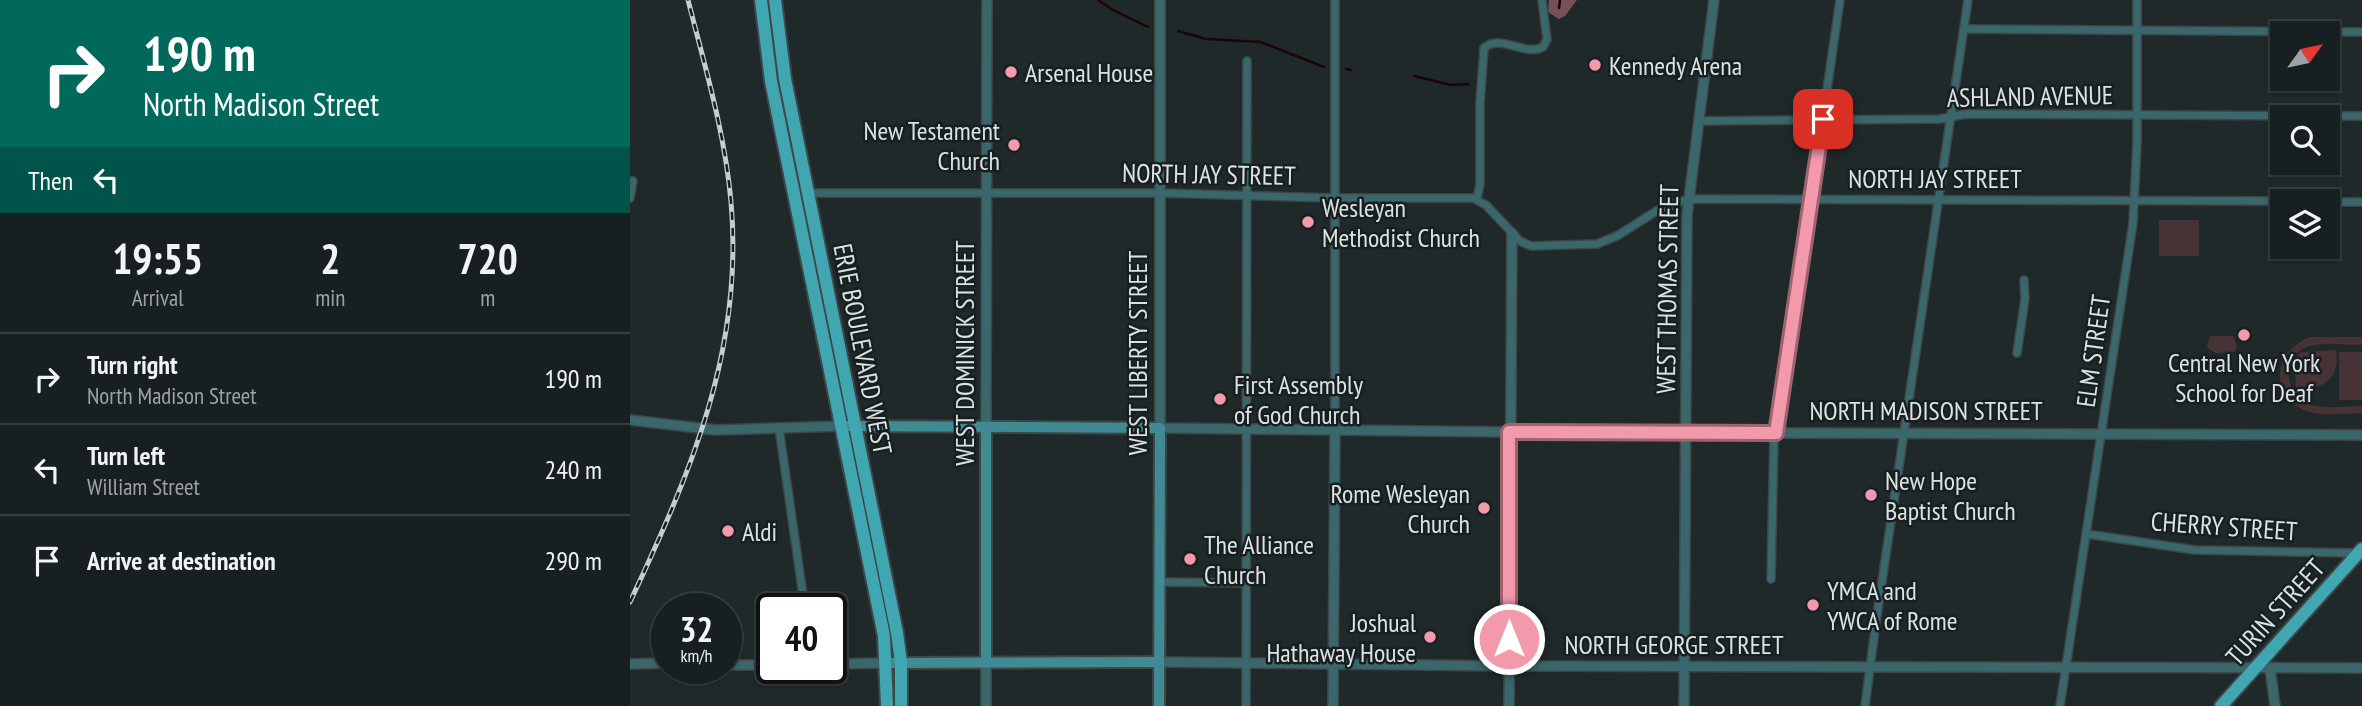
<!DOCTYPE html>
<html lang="en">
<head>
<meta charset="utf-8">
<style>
	body { margin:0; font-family:"PT Sans Narrow",sans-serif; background:#212729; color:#f1f3f6; height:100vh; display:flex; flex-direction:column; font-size:26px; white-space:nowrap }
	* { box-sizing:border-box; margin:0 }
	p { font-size:23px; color:#9fa2a5 }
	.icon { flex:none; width:38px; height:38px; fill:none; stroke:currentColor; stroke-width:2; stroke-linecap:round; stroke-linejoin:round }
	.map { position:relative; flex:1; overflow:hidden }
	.drawer { display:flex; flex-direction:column; background:#181f20; width:630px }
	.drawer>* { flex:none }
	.banner { background:#00695c; color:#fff; overflow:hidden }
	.needle { width:46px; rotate:57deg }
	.buttons { position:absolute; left:1640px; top:21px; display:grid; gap:14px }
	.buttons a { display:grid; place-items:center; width:70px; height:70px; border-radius:0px; background:#181f20; box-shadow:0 2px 5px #0004,0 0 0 2px #363d3e; font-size:35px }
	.speed { position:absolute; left:21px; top:593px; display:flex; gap:14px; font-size:35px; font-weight:700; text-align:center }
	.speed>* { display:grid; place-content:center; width:91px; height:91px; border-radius:50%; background:#181f20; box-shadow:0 2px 5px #0004,0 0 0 2px #363d3e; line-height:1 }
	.speed small { font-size:18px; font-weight:400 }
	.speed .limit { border:4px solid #111; border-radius:10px; background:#fff; color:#111 }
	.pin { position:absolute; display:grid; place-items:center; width:60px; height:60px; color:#fff; margin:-30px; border-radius:14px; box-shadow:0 4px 10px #0006 }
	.me { position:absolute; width:77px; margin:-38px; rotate:0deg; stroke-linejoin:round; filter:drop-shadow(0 0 5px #0008) }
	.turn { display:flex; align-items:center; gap:24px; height:147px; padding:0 28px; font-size:32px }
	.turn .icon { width:91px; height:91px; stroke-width:2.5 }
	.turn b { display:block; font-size:49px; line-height:60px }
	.then { display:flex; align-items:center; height:66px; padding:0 28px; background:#0003; gap:14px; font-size:26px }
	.eta { display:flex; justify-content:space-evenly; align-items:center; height:119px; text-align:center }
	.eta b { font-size:42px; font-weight:700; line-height:49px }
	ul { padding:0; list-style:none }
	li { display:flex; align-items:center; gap:21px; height:91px; padding:0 28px; border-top:2px solid #363d3e }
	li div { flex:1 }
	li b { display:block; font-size:26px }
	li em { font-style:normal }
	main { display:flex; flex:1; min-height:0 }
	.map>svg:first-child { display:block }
	.green { fill:#473236 }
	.forest { fill:#745057 }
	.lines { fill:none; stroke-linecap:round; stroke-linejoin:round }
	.stream { stroke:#1e030a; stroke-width:2.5 }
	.minor-casing { stroke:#3e4647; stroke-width:10 }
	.tertiary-casing { stroke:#3e4647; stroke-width:12 }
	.secondary-casing { stroke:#3e4647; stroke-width:14 }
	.primary-casing { stroke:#3e4647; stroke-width:16 }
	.minor { stroke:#3a676c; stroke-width:7 }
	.tertiary { stroke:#3a676c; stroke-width:9 }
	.secondary { stroke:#3f8a93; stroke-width:10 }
	.primary { stroke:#40a6b1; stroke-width:12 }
	.rail-casing { stroke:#c7cccd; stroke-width:5 }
	.rail { stroke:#171f20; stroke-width:2.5; stroke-dasharray:8; stroke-linecap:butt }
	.route-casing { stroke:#9d6470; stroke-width:18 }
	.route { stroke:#f29aac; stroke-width:12 }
	.poi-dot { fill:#f29aac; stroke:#171f20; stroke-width:2.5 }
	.labels { text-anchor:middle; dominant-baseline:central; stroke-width:5; stroke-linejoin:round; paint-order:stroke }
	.poi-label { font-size:26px; fill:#dce1e2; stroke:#171f20; text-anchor:start }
	.street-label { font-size:26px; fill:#dce1e2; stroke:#171f20 }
</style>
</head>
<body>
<main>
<section class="drawer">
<div class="banner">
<div class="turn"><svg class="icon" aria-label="right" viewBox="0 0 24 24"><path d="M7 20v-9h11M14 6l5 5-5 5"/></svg><div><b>190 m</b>North Madison Street</div></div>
<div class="then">Then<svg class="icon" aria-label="left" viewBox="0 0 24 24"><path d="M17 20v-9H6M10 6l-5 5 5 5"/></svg></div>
</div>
<div class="eta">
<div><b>19:55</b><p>Arrival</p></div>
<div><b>2</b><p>min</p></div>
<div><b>720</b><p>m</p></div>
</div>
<ul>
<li><svg class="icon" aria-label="right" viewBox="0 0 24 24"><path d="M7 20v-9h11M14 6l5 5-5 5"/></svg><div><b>Turn right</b><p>North Madison Street</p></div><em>190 m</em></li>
<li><svg class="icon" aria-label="left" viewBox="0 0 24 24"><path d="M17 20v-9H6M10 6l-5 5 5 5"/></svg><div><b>Turn left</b><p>William Street</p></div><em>240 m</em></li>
<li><svg class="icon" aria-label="arrive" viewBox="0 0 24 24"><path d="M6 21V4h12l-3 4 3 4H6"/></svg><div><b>Arrive at destination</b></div><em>290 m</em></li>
</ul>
</section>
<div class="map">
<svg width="1732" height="706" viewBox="0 0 1732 706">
	<rect width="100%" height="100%" fill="#20292a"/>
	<g class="green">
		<rect x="1529" y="220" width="40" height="36"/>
		<polygon points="1580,336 1603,336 1607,346 1604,352 1586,353 1580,350 1577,346"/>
		<path d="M1681,337H1732V345C1715,345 1693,341 1677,347C1651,356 1654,392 1677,403C1693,410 1715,406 1732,406V413C1715,413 1692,417 1676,411C1637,395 1644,350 1681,337Z"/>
		<path d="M1706,350C1711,379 1693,390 1666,389L1665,358L1671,352Z"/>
		<rect x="1709" y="352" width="23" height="48"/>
	</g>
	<polygon class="forest" points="919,0 947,0 935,16 929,19 918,12"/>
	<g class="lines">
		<g class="stream">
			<polyline points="468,0 483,10 518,27"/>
			<polyline points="929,8 930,0"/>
			<polyline points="548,31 576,39 631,42 694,67"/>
			<polyline points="716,69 721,70"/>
			<polyline points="784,76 821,85 839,84"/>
		</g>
		<g class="minor-casing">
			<g id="minor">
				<polyline points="1334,29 1732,32"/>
				<polyline points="1068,121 1310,119 1335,114 1732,116"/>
				<polyline points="0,181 3,181 0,198"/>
				<polyline points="177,193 531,193 705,198 843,198 856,205 890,241 901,246 967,244 987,236 1028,210 1058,199 1652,201"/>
				<path d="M847,199L850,184V103L854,48C871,33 894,57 913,47L917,39L912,0"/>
				<polyline points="1698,202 1732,202"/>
				<polyline points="1387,353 1395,299 1394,280"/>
				<polyline points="149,428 175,609"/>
				<polyline points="705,430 705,0"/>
				<polyline points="1457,534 1565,550 1728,553"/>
				<polyline points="1141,579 1144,437 1149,420 1210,0"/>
				<polyline points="529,582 617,583"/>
				<polyline points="616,706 617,61"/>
				<polyline points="1235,706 1246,622 1338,0"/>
				<polyline points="1430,706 1503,223 1507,143 1507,0"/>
			</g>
		</g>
		<g class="tertiary-casing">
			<g id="tertiary">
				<polyline points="530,0 530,428 879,432 1732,435"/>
				<polyline points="0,420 86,430 212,426"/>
				<polyline points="356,428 357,0"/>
				<polyline points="356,662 356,706"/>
				<polyline points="529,662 879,666 1732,668"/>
				<polyline points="0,664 37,663"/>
				<polyline points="201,664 256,663"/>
				<polyline points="96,665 142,665"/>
				<polyline points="1640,668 1645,706"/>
				<polyline points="703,706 705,430"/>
				<polyline points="879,706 882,233"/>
				<polyline points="1054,706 1057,215 1084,0"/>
			</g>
		</g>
		<g class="secondary-casing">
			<g id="secondary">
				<polyline points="212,426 530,428 529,706"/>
				<polyline points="356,662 356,428"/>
				<polyline points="256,663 529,662"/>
			</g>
		</g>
		<g class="primary-casing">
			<g id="primary">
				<polyline points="131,0 141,81 254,636 257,706"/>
				<polyline points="145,0 155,79 267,633 271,662 271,706"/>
				<polyline points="1591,706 1732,549"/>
			</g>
		</g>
		<use href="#minor" class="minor"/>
		<use href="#tertiary" class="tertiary"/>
		<use href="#secondary" class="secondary"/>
		<use href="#primary" class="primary"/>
		<g class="rail-casing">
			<path id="rail" d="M0,602C61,472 114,349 101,202C95,133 75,67 58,0"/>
		</g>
		<use href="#rail" class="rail"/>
	</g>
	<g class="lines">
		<g class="route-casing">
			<polyline id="route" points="879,639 879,432 1146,433 1193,119"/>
		</g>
		<use href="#route" class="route"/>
	</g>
	<g class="poi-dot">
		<circle cx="965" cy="65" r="7"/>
		<circle cx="381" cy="72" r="7"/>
		<circle cx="384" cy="145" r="7"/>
		<circle cx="678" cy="222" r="7"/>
		<circle cx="1614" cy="335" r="7"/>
		<circle cx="590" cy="399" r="7"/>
		<circle cx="1241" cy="495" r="7"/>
		<circle cx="854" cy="508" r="7"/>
		<circle cx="98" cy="531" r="7"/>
		<circle cx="560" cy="559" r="7"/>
		<circle cx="1183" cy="605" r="7"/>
		<circle cx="800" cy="637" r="7"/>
	</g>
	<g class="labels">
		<g class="poi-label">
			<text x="979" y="65">Kennedy Arena</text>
			<text x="395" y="72">Arsenal House</text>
			<text x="370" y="130" text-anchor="end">New Testament<tspan x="370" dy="30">Church</tspan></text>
			<text x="692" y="207">Wesleyan<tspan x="692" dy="30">Methodist Church</tspan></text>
			<text x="1614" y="362" text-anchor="middle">Central New York<tspan x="1614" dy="30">School for Deaf</tspan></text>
			<text x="604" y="384">First Assembly<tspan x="604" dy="30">of God Church</tspan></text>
			<text x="1255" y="480">New Hope<tspan x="1255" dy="30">Baptist Church</tspan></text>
			<text x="840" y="493" text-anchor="end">Rome Wesleyan<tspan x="840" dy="30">Church</tspan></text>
			<text x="112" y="531">Aldi</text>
			<text x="574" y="544">The Alliance<tspan x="574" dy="30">Church</tspan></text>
			<text x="1197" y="590">YMCA and<tspan x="1197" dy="30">YWCA of Rome</tspan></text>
			<text x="786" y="622" text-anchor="end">Joshual<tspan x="786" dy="30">Hathaway House</tspan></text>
		</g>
		<g class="street-label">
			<text transform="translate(1400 96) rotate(-1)">ASHLAND AVENUE</text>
			<text transform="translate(579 174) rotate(1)">NORTH JAY STREET</text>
			<text x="1305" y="178">NORTH JAY STREET</text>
			<text transform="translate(1037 289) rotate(-89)">WEST THOMAS STREET</text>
			<text transform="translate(233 349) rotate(79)">ERIE BOULEVARD WEST</text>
			<text transform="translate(1463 351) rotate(-82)">ELM STREET</text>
			<text transform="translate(334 353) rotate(-90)">WEST DOMINICK STREET</text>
			<text transform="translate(507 353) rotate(-90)">WEST LIBERTY STREET</text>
			<text x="1296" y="410">NORTH MADISON STREET</text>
			<text transform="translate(1594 526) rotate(4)">CHERRY STREET</text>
			<text transform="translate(1645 612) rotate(-48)">TURIN STREET</text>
			<text x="1044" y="644">NORTH GEORGE STREET</text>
		</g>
	</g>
</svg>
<div class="buttons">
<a><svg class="needle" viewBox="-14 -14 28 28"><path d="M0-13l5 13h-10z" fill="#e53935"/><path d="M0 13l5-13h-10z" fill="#9fa2a5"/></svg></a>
<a><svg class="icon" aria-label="search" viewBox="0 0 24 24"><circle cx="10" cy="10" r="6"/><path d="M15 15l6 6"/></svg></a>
<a><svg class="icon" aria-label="layers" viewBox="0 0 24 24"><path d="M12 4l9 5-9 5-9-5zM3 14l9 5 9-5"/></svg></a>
</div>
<div class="speed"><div>32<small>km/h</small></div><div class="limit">40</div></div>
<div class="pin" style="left:1193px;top:119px;background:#d93025"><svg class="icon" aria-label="arrive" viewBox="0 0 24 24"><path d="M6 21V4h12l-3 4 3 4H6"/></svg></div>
<svg class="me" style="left:879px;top:639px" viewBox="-20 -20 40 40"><circle r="17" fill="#f29aac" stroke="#fff" stroke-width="3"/><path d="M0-11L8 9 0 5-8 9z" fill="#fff"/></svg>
</div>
</main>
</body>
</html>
